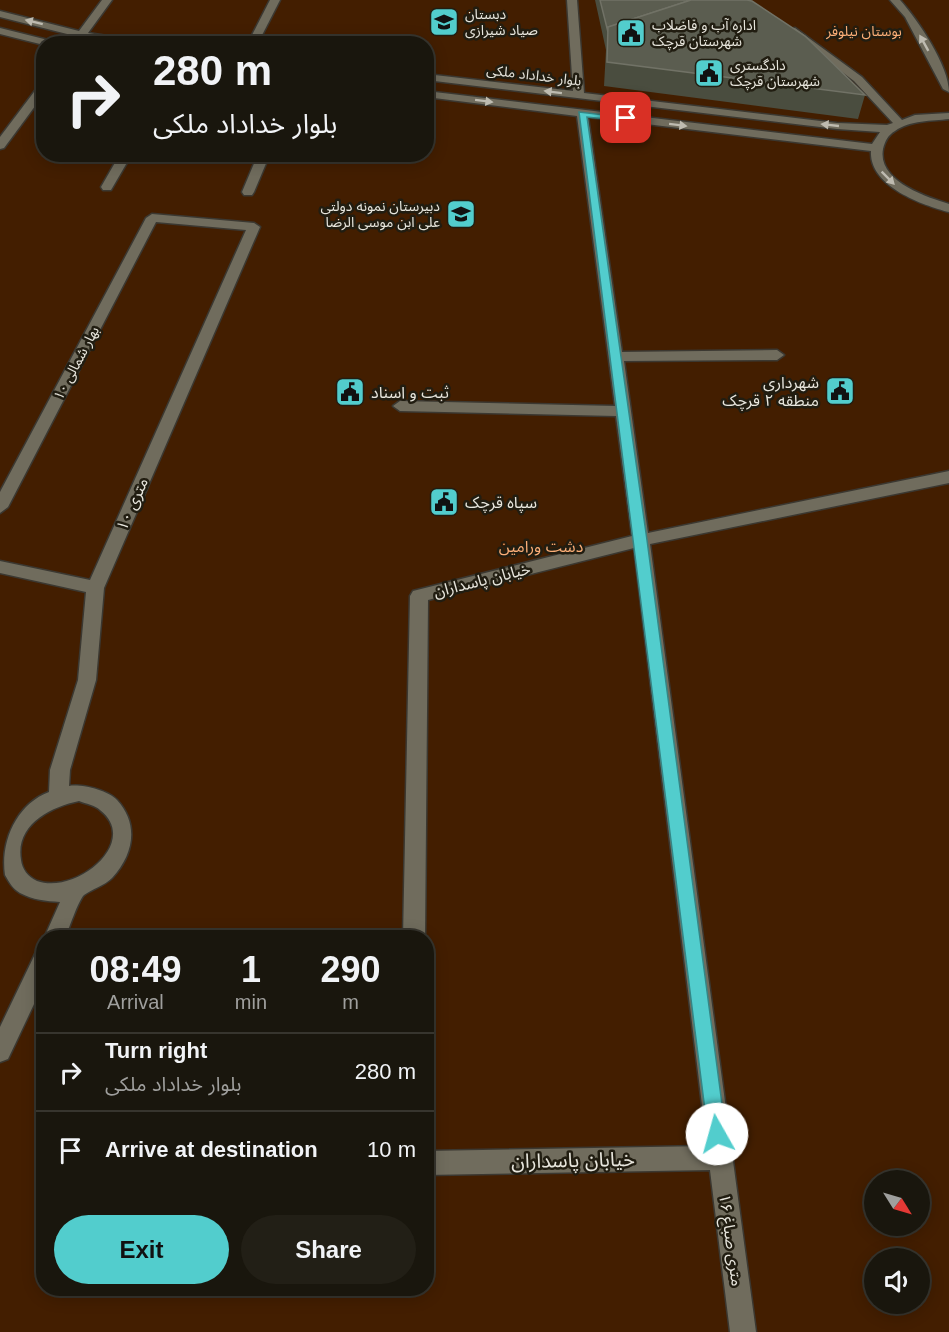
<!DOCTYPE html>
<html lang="en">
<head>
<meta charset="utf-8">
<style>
	body { margin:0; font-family:Arial,"Noto Sans Arabic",sans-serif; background:#221f16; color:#f1f3f6; height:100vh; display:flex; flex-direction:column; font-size:22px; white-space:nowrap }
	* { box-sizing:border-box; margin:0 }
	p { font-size:20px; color:#9f9f9d }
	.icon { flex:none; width:33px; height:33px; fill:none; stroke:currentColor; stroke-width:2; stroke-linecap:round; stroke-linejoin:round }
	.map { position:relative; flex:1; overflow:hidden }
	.drawer { position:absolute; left:36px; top:930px; width:398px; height:366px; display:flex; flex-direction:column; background:#19160d; border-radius:24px; box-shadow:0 3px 15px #0003,0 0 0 2px #37352e }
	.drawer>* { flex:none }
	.hud { position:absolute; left:36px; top:36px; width:398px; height:126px; border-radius:24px; box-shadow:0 3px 15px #0003,0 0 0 2px #37352e; background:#19160d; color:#f1f3f6; overflow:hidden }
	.needle { width:39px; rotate:127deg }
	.tools { position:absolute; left:864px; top:1170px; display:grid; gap:12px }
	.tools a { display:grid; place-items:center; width:66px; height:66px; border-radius:50%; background:#19160d; box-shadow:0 3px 15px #0003,0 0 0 2px #37352e; font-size:30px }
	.pin { position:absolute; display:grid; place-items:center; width:51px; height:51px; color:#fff; margin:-26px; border-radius:12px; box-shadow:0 3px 9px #0006 }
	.me { position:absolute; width:66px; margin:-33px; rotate:353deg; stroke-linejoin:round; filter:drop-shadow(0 0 4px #0008) }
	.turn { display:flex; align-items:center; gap:21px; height:126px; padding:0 18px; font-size:27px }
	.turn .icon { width:78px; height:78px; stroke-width:2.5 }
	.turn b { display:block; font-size:42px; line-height:51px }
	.eta { display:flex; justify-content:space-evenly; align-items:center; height:102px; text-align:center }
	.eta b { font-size:36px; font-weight:600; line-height:42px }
	.action { display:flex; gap:12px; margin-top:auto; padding:12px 18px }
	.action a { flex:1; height:69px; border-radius:36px; background:#52cdcd; color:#111; font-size:24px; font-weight:600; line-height:69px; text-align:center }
	.action a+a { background:#221f16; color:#f1f3f6 }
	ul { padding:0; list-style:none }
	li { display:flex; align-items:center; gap:18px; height:78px; padding:0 18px; border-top:2px solid #37352e }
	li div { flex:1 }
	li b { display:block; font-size:22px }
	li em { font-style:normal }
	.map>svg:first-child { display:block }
	.green { fill:#431e00; fill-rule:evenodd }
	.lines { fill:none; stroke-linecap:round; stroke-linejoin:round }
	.minor-casing { stroke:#3b3831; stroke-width:3 }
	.minor { fill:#706c5d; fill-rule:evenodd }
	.wall { fill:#4a4d3f }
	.building { fill:#5b5d50; stroke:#717266; stroke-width:1.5 }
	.oneway { fill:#bebbb0 }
	.route { fill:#52cdcd; stroke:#358585; stroke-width:1.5 }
	.labels { text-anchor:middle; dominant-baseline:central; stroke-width:5; stroke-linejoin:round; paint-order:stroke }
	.far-poi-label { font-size:14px; fill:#e8e6dd; stroke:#211d11; text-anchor:start }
	.far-park-label { font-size:14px; fill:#fbae77; stroke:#211d11 }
	.far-street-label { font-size:14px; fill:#e8e6dd; stroke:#211d11 }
	.poi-label { font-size:16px; fill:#e8e6dd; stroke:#211d11; text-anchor:start }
	.street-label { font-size:16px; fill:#e8e6dd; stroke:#211d11 }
	.park-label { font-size:16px; fill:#fbae77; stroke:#211d11 }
	.near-street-label { font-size:20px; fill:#e8e6dd; stroke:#211d11 }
</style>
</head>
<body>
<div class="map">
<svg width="949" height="1332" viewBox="0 0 949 1332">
	<rect width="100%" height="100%" fill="#211d11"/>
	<path class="green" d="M0,0H949V1332H0ZM44,44H426V154H44ZM44,938H426V1288H44ZM874,1180H920V1226H874ZM874,1258H920V1304H874Z"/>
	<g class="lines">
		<g class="minor-casing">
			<g id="minor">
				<polygon points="102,0 112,0 88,33 159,44 125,44 84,38 80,44 72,44 75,36 0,17 0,11 79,31"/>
				<polygon points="270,0 280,0 259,41 251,41 250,39"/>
				<path d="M567,0H577L584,93L837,123L887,125L893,123L854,81L791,33V29L795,28L862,77L902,120L915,115L949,113V119C932,121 910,120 895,131C888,135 885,141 883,149C877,181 926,197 949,204V212C922,205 869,186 871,151L588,117L622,352L777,350L784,355L777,360L624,361L648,533L949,471V483L650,544L756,1332H730L710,1170L426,1175V1151L707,1146L634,548L428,600L425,938H403L410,596L413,591L632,536L616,416L400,411L393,406L400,401L615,406L577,116L426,97V91L872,144L880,132L837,129L426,80V74L573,91Z"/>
				<path d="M890,0H900C918,20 949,66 949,92L943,89L905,17Z"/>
				<polygon points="0,28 56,42 57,44 44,45 0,34"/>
				<polygon points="44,83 44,94 4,148 0,149 0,137 40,84"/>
				<polygon points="120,154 132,154 111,190 103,190 101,187"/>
				<polygon points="258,154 270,154 254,192 252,195 244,195 242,192"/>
				<path d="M152,214L254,223L260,227L104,588L96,680L70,770L69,786C82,784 107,790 117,800C139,824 134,854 112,878C104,886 92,889 84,895C78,901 69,929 65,938H44L60,902C46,901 33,900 20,893C13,889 9,882 5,875C0,841 17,804 49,792L50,770L78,680L86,592L0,573V561L90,580L246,230L156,222L8,507L0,513V492L146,218ZM79,801C86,804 95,805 100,810C141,842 76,895 37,881C28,877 22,869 21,860C15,825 50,807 79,801Z"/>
				<polygon points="44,949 44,983 8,1059 0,1062 0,1027 36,952"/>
			</g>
		</g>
		<use href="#minor" class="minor"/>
	</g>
	<polygon class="wall" points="595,0 747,0 865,95 858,119 604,86 606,50"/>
	<g class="building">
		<polygon points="600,0 691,0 608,27 608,32"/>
		<polygon points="691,0 747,0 752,1 805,36 865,95 607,62 608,27"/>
	</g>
	<defs><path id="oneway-solid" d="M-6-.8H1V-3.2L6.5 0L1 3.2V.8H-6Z" transform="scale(1.5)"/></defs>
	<g class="oneway">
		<use href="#oneway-solid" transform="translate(34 22) rotate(-166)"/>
		<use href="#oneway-solid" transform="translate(924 43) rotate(-119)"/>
		<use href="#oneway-solid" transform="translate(553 92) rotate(-173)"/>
		<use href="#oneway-solid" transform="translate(484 101) rotate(7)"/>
		<use href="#oneway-solid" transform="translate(678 125) rotate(7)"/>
		<use href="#oneway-solid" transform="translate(830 125) rotate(-174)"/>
		<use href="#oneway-solid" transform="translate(888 178) rotate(45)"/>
	</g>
	<polygon class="route" points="579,112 630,118 626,121 587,117 647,540 726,1134 723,1140 717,1143 710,1140 708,1134"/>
	<defs>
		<g id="school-square" transform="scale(1.5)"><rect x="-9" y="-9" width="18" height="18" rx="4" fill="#52cdcd" stroke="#211d11"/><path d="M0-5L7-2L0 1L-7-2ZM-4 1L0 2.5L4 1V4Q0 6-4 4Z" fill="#111"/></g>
		<g id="civic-square" transform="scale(1.5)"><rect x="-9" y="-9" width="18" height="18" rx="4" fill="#52cdcd" stroke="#211d11"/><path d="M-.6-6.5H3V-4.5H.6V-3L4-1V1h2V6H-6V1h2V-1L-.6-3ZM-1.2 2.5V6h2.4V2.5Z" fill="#111"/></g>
	</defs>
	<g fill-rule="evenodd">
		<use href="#school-square" x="444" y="22"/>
		<use href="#civic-square" x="631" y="33"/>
		<use href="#civic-square" x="709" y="73"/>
		<use href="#school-square" x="461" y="214"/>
		<use href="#civic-square" x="840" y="391"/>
		<use href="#civic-square" x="350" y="392"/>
		<use href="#civic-square" x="444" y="502"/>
	</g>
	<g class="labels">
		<g class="far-poi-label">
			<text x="465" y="14">دبستان<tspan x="465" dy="16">صیاد شیرازی</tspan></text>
			<text x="652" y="25">اداره آب و فاضلاب<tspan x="652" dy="16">شهرستان قرچک</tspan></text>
			<text x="730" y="65">دادگستری<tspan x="730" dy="16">شهرستان قرچک</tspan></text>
			<text x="440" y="206" text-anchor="end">دبیرستان نمونه دولتی<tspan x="440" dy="16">علی ابن موسی الرضا</tspan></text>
		</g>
		<g class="far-park-label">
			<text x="864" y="31">بوستان نیلوفر</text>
		</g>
		<g class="far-street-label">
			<text transform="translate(534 75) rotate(7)">بلوار خداداد ملکی</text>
			<text transform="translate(76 363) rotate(-62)">بهار شمالی ۱۰</text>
		</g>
		<g class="poi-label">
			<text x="819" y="382" text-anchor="end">شهرداری<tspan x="819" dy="18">منطقه ۲ قرچک</tspan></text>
			<text x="371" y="392">ثبت و اسناد</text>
			<text x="465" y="502">سپاه قرچک</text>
		</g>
		<g class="street-label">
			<text transform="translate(132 504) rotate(-66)">۱۰ متری</text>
			<text transform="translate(482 580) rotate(-14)">خیابان پاسداران</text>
			<text transform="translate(731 1240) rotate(82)">۱۶ متری صباغ</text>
		</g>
		<g class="park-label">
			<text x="541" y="546">دشت ورامین</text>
		</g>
		<g class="near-street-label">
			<text transform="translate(573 1160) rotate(-1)">خیابان پاسداران</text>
		</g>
	</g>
</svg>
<div class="tools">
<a><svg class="needle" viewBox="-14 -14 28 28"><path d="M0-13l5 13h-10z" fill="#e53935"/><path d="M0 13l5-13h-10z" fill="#9f9f9d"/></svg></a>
<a><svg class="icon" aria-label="sound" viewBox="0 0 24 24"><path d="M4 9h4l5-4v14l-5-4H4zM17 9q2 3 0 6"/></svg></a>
</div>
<div class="pin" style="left:626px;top:118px;background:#d93025"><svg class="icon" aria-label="arrive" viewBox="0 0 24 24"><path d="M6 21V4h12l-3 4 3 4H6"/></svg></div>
<svg class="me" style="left:717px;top:1134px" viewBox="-20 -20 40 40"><circle r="19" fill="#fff"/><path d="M0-13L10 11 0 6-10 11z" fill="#52cdcd"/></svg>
<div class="hud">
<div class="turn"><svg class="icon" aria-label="right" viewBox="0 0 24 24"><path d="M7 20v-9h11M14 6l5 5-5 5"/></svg><div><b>280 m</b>بلوار خداداد ملکی</div></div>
</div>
<section class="drawer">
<div class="eta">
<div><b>08:49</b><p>Arrival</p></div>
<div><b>1</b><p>min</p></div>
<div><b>290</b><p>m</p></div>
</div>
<ul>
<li><svg class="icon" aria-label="right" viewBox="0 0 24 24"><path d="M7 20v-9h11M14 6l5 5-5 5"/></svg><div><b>Turn right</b><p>بلوار خداداد ملکی</p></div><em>280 m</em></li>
<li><svg class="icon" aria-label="arrive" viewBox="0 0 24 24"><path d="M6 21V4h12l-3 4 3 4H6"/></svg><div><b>Arrive at destination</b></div><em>10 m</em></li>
</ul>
<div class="action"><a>Exit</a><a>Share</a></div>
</section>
</div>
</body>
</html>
